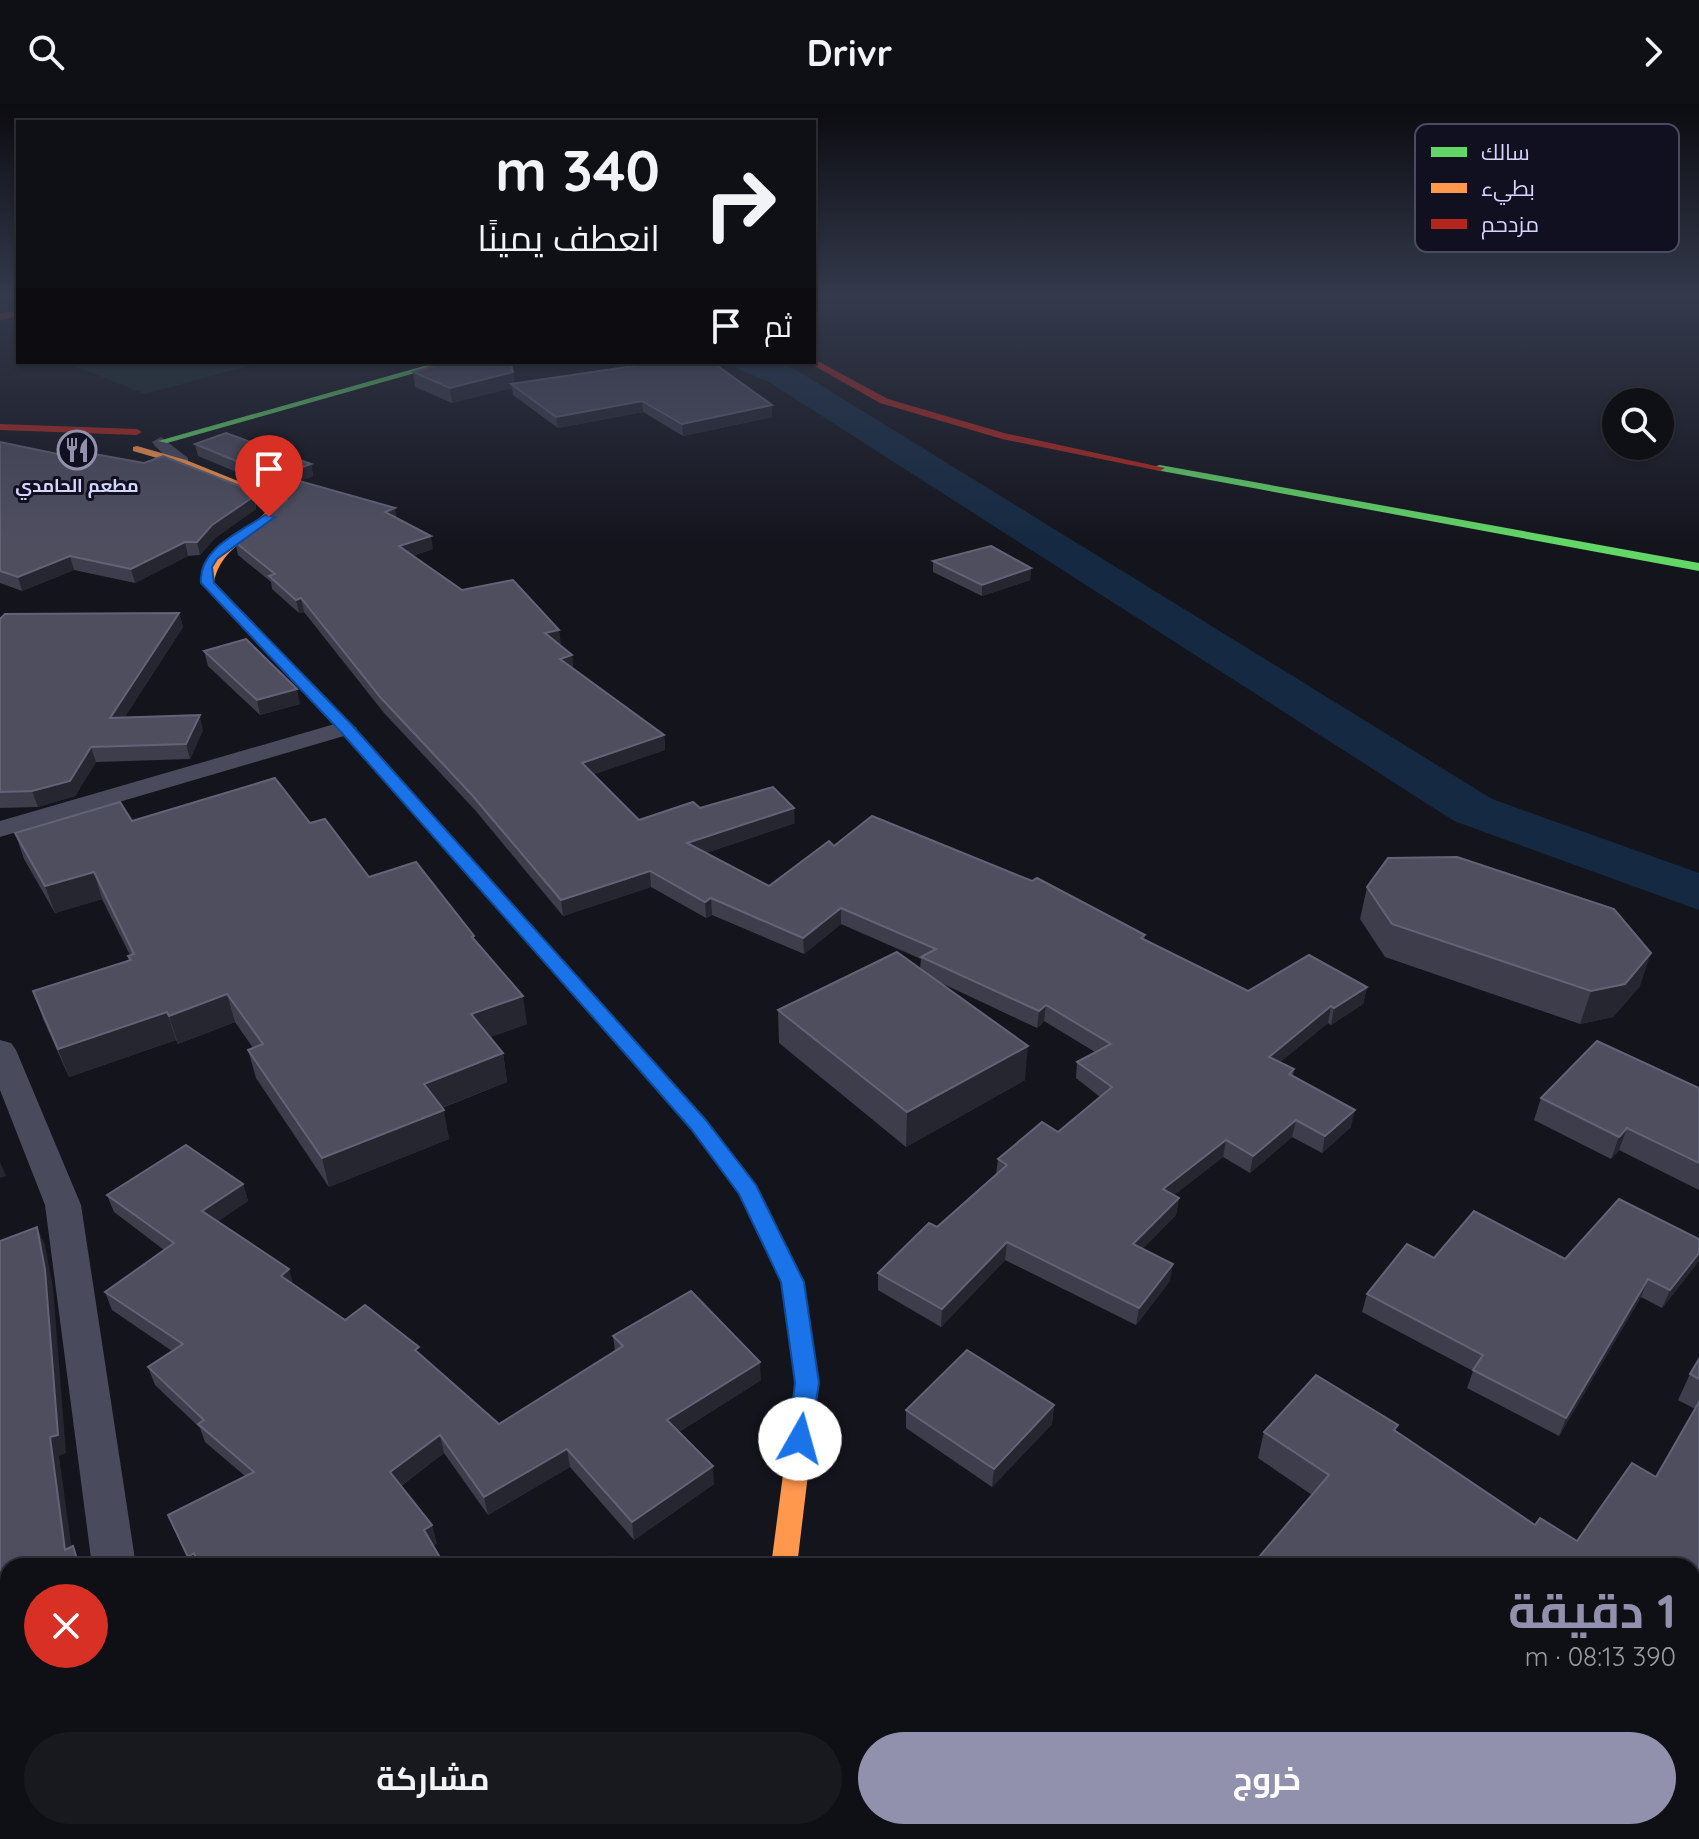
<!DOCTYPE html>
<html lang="ar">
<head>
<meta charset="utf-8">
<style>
	body { margin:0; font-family:Quicksand,Cairo,sans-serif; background:#18181f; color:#f1f3f6; direction:rtl; height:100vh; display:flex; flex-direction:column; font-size:30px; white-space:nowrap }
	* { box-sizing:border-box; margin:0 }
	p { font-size:26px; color:#9b9ca1 }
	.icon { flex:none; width:44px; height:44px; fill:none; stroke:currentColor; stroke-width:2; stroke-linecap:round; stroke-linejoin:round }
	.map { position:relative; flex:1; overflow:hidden; direction:ltr }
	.panel { position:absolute; left:0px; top:1454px; width:1700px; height:282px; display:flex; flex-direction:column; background:#0f0f16; border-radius:24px 24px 0 0; box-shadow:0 2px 6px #0004,0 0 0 2px #2f2f35; direction:rtl }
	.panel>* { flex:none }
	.hud { position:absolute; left:16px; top:16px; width:800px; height:244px; border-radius:0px; box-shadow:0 2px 6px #0004,0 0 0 2px #2f2f35; direction:rtl; background:#0f0f16; color:#f1f3f6; overflow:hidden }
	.controls { position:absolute; left:1602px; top:284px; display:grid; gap:16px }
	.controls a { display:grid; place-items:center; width:72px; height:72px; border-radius:50%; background:#0f0f16; box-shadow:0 2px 6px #0004,0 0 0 2px #2f2f35; font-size:40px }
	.pin { position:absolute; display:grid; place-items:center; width:68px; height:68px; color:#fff; margin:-82px -34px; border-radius:50% 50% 50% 0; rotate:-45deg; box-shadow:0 0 8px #0007 }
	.pin .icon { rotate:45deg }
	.me { position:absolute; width:88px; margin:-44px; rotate:7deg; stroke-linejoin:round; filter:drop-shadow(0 0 6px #0008) }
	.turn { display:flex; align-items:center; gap:28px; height:168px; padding:0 24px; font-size:36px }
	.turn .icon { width:104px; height:104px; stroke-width:2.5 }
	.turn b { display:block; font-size:56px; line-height:68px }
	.then { display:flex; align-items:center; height:76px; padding:0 24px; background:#0003; gap:16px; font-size:30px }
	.round { display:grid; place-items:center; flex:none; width:84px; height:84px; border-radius:42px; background:#18181f }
	.headline { display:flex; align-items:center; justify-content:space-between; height:136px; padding:0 24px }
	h1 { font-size:48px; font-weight:700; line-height:60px; color:#9191ad }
	.primary-button { display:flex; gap:16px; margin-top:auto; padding:16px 24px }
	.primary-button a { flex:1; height:92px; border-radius:48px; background:#9191ad; color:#fff; font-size:32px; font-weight:700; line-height:92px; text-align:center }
	.primary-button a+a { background:#18181f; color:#f1f3f6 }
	header { display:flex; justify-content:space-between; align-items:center; height:104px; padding:0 24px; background:#0f0f16; font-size:36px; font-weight:700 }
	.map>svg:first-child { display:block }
	.green { fill:#142826 }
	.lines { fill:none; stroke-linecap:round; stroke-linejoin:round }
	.river { fill:#152a42; fill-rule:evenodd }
	.street { fill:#4a4a5d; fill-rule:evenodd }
	.fast { fill:#63d668; fill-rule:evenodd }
	.slow { fill:#ff974d; fill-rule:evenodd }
	.jam { fill:#b3261e; fill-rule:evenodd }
	.wall { fill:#3d3d4c }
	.shaded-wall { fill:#262631 }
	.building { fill:#4e4e5f; stroke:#636377; stroke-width:2 }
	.route { fill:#1a73e8; stroke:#114b97; stroke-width:2 }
	.labels { text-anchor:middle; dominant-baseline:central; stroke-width:6; stroke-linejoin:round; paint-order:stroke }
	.far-poi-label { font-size:18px; font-weight:bold; fill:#d5d5fb; stroke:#111021 }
	.key { fill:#111021; stroke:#4c4b62; stroke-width:2 }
	.key-label { font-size:22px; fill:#d5d5fb }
</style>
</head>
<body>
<header><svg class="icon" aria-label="forward" viewBox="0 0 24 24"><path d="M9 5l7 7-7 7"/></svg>Drivr<svg class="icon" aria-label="search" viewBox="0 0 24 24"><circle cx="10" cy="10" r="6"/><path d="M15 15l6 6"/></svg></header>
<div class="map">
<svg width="1699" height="1735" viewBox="0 0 1699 1735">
	<rect width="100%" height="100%" fill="#14141d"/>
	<polygon class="green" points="65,258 262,258 145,290"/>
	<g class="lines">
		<polygon class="river" points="733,258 777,258 793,264 1492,695 1699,769 1699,806 1454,717 769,278 738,265"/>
		<g class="street">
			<polygon points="161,333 188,354 188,362 176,362 155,342 152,338"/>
			<polygon points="345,617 357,624 354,629 0,733 0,717"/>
			<polygon points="0,936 11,939 16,946 81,1101 136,1462 92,1462 45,1101 0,986"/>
			<polygon points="145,1728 200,1728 197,1735 142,1735"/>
			<rect x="755" y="1728" width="50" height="7"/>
		</g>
		<g class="fast">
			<polygon points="438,258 454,258 167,339 158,337"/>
			<polygon points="1160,361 1699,459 1699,467 1156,366 1156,362"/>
			<polygon points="361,638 366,639 705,1015 732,1052 729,1057 715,1057 691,1025 356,645 356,639"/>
		</g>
		<g class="slow">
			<path d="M137,342L186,356L275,392L278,409C255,433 221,442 214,478L366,639V645H356L202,479C209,440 243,432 268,406L266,396L178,360L133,347V343Z"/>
			<polygon points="722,1045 729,1047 755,1082 804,1178 819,1279 797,1462 771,1462 795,1279 782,1178 739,1090 712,1052 715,1047"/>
		</g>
		<g class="jam">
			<polygon points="18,206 18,212 0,216 0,210"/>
			<polygon points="814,255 888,295 1004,329 1165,364 1160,367 1002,335 880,299 811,260 809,258 814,258"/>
			<polygon points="0,320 137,325 142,328 137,331 0,326"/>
		</g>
	</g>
	<g class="wall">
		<polygon points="413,268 513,268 514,280 772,301 772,313 683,332 643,308 558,324 513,291 512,284 452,299 415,283"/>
		<polygon points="0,338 256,400 256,405 215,434 200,451 188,452 135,479 74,466 22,487 0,479"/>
		<polygon points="195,340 311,360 313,372 299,377 397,414 433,445 412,452 462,486 561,540 559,540 572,551 573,565 664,631 665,646 594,670 639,716 700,704 795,719 706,749 769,782 834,742 1145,831 1144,835 1248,887 1367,883 1363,900 1331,921 1328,919 1280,958 1294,965 1293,972 1351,1023 1322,1049 1292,1033 1250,1069 1223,1053 1174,1091 1179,1094 1176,1111 1142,1145 1170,1177 1136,1221 1005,1156 941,1223 878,1186 878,1169 937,1123 996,1070 998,1055 1058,1028 1100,993 1076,974 1077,958 1095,948 1044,917 1037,924 937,877 1025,976 906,1043 779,939 778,906 920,865 921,855 841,820 804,850 712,811 706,814 651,783 563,812 475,706 384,609 304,508 299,509 272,485 271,478 238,451 235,438 286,397 283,387 198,352"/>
		<polygon points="933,457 1031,464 1030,476 982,492 933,468"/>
		<polygon points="179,509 183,523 124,614 203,626 190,655 96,658 75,692 38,703 0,704 0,515"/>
		<polygon points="204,547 300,600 260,611 208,562"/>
		<polygon points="132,717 310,719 369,773 475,837 527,920 490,933 503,949 507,978 442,1004 449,1035 329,1083 256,974 248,946 253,944 235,918 178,940 176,936 69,973 43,915 33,887 129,857 128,852 130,851 102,795 55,809 24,755 15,729"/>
		<polygon points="1367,783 1640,882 1613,913 1580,920 1385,853 1360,815"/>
		<polygon points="1699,984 1699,1086 1619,1046 1611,1055 1534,1016 1541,994"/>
		<polygon points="243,1080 248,1097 218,1117 293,1180 345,1216 420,1251 499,1320 615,1247 613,1232 761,1276 679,1328 714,1380 634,1436 570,1363 488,1411 444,1349 401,1382 437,1439 433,1442 445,1462 191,1462 168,1411 245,1372 205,1338 200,1324 155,1281 148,1263 172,1247 112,1206 105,1188 164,1146 114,1108 107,1091"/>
		<polygon points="1434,1154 1565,1155 1699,1157 1662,1204 1641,1193 1559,1332 1467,1284 1473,1267 1362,1208 1367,1190"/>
		<polygon points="1699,1255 1699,1554 1692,1565 1692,1462 1257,1462 1259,1453 1312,1391 1258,1354 1264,1328 1396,1327 1535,1421 1577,1437 1656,1373 1695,1305 1678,1296 1690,1270"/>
		<polygon points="1054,1301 1052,1320 992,1383 906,1324 906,1306"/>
		<polygon points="987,1728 1293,1728 1297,1735 990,1735"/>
	</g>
	<g class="shaded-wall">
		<polygon points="513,268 514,282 511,280 512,284 452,299 450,284"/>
		<polygon points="642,297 643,308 558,324 556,313"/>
		<polygon points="772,301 772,313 683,332 682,320"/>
		<polygon points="311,360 313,372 283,383 278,371"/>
		<polygon points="253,387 256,405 215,434 200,451 197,438 212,421"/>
		<polygon points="395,404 397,417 385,408"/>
		<polygon points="431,432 433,445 401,455 399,442"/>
		<polygon points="185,438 188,452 135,479 131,465"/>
		<polygon points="70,452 74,466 22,487 18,473"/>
		<polygon points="1031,464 1030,476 982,492 982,481"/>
		<polygon points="301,494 304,508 299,509 296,496"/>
		<polygon points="179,509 183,523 114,629 110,614"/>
		<polygon points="559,526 561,540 546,543 545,529"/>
		<polygon points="572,551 573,566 560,555"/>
		<polygon points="297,585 300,600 260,611 257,596"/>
		<polygon points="200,611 203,626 190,655 186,640"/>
		<polygon points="664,631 665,646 584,674 582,659"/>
		<polygon points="91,643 96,658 75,692 38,703 32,687"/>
		<polygon points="794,704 795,719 688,755 687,739"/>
		<polygon points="650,767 651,783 563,812 561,796"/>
		<polygon points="94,768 102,795 55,809 45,782"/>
		<polygon points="711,794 712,811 706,814 705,798"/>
		<polygon points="841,804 841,820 804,850 803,834"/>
		<polygon points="1651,849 1640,882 1613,913 1580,920 1591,887"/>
		<polygon points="1367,883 1363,900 1331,921 1334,904"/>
		<polygon points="227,890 235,918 178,940 169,912"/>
		<polygon points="523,892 527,920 476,938 471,910"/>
		<polygon points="1046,901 1044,917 1037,924 1039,907"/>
		<polygon points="1331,902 1328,919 1265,970 1269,953"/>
		<polygon points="167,908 176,936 69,973 58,945"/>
		<polygon points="1028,942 1025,976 906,1043 907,1008"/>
		<polygon points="503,949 507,978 430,1008 424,980"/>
		<polygon points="444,1006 449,1035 329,1083 322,1054"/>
		<polygon points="1355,1006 1351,1023 1322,1049 1325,1032"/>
		<polygon points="1296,1016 1292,1033 1250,1069 1253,1052"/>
		<polygon points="1627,1024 1619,1046 1611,1055 1619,1033"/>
		<polygon points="1226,1036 1223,1053 1160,1102 1163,1085"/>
		<polygon points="0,1058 6,1072 0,1074"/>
		<polygon points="243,1080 248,1097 208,1124 202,1107"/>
		<polygon points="1179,1094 1176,1111 1130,1158 1133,1140"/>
		<polygon points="37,1123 45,1141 53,1184 66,1349 59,1352 74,1462 65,1446 50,1333"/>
		<polygon points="1007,1138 1005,1156 941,1223 942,1205"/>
		<polygon points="1699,1149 1699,1157 1662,1204 1670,1186"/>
		<polygon points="1173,1160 1170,1177 1136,1221 1139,1204"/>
		<polygon points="289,1165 294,1183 281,1172"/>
		<polygon points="1648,1175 1641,1193 1559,1332 1566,1314"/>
		<polygon points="760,1258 761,1276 669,1334 667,1316"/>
		<polygon points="1054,1301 1052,1320 992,1383 994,1365"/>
		<polygon points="440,1331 444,1349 395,1386 390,1368"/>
		<polygon points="567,1345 570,1363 488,1411 484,1393"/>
		<polygon points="713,1362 714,1380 634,1436 632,1418"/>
		<polygon points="432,1421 437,1439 429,1444 424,1426"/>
		<polygon points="194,1449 199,1462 191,1462 188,1453"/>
		<polygon points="8,1638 8,1661 5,1663 8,1672 8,1682 0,1661 0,1642"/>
		<polygon points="116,1728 136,1728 139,1735 104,1735"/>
		<polygon points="333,1728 360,1728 348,1735 335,1735"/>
		<polygon points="597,1728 617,1728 612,1735 599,1735"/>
	</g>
	<g class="building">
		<polygon points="449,258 510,258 513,268 450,284 413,268"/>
		<polygon points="661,258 712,258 772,301 682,320 642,297 556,313 511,280"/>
		<polygon points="226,329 311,360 278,371 395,404 385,408 431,432 399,442 462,486 513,476 559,526 545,529 572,551 560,555 664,631 582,659 639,716 693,698 700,704 773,683 794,704 687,739 769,782 829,737 834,742 872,712 1032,777 1037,774 1145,831 1141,834 1248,887 1309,851 1367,883 1334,904 1331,902 1269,953 1294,965 1289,970 1355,1006 1325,1032 1296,1016 1253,1052 1226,1036 1163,1085 1179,1094 1133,1140 1173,1160 1139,1204 1007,1138 942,1205 878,1169 929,1119 937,1123 1007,1061 998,1055 1042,1018 1058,1028 1112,983 1077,958 1111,940 1046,901 1039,907 921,853 936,845 841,804 803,834 711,794 705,798 650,767 561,796 472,691 381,594 301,494 296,496 269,472 275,470 235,438 287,396 280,375 195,340"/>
		<polygon points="0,338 67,352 78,347 144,359 163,352 253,387 253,393 212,421 197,438 185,438 131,465 70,452 18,473 0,467"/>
		<polygon points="991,442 1031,464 982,481 933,457"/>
		<polygon points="179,509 110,614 200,611 186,640 91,643 70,677 32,687 0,688 0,515 5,510"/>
		<polygon points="246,535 297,585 257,596 204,547"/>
		<polygon points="275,674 310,719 325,715 369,773 416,758 474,832 472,833 523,892 471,910 503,949 424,980 444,1006 322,1054 248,946 263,940 227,890 169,912 167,908 58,945 33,887 131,856 128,852 134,850 94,768 45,782 15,729 120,698 132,717"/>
		<polygon points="1457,753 1614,805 1651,849 1625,880 1591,887 1392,820 1367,783 1388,754"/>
		<polygon points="897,848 1028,942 907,1008 778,906"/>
		<polygon points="1597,937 1699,984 1699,1059 1627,1024 1619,1033 1541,994"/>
		<polygon points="186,1041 243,1080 202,1107 289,1165 281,1172 345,1216 365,1201 419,1243 415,1246 499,1320 623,1242 613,1232 691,1187 760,1258 667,1316 713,1362 632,1418 567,1345 484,1393 440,1331 390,1368 432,1421 424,1426 445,1462 199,1462 194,1449 188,1453 168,1411 254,1368 198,1320 204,1316 148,1263 183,1240 105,1188 174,1139 107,1091"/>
		<polygon points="1619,1095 1699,1135 1699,1149 1670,1186 1648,1175 1566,1314 1473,1266 1483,1251 1367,1190 1407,1140 1434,1154 1474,1107 1565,1155"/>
		<polygon points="37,1123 45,1166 58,1331 50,1333 65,1446 73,1442 79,1462 8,1462 8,1638 0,1642 0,1137"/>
		<polygon points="967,1246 1054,1301 994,1365 906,1306"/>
		<polygon points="1699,1255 1699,1275 1690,1270"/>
		<polygon points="1316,1271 1398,1321 1394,1326 1535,1421 1540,1414 1577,1437 1632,1359 1656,1373 1699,1298 1699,1551 1692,1563 1692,1462 1457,1462 1451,1458 1447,1462 1445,1462 1433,1453 1426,1462 1272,1462 1259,1453 1329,1371 1264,1328"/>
		<polygon points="609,1453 616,1462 594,1462"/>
		<polygon points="0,1661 8,1682 8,1728 116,1728 104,1735 0,1735"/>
		<polygon points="477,1728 597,1728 609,1735 472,1735"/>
		<polygon points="1004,1728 1293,1728 1297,1735 1007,1735"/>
		<polygon points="1421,1728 1571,1728 1567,1735 1417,1735"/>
	</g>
	<linearGradient id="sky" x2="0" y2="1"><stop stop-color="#0b0b10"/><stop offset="0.44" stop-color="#343a4c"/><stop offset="1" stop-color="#343a4c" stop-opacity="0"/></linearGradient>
	<rect width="1699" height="437" fill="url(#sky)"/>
	<path class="route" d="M265,411L275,413L217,455L212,463L214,479L351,620L705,1015L756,1081L804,1178L819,1279L809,1342L800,1345L791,1342L788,1335L795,1279L781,1178L739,1090L691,1025L629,954L340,627L201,479C198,445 239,429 265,411Z"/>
	<defs>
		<g id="restaurant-ring" transform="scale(2)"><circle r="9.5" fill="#111021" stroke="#9191ad" stroke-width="1.5"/><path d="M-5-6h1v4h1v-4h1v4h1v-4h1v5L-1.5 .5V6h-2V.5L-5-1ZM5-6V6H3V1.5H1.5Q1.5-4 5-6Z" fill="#9191ad"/></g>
	</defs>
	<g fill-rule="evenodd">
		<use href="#restaurant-ring" x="77" y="346"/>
	</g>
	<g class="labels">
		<g class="far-poi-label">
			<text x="77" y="381">مطعم الحامدي</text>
		</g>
	</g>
	<rect x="1415" y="20" width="264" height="128" rx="12" class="key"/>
	<rect x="1431" y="43" width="36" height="10" fill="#63d668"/>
	<rect x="1431" y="79" width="36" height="10" fill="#ff974d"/>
	<rect x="1431" y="115" width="36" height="10" fill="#b3261e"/>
	<g class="key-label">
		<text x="1481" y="56">سالك</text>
		<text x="1481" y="92">بطيء</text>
		<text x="1481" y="128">مزدحم</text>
	</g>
</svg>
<div class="controls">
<a><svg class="icon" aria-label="search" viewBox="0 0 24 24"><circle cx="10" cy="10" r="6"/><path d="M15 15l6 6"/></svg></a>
</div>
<div class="pin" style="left:269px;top:413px;background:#d93025"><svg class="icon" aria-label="arrive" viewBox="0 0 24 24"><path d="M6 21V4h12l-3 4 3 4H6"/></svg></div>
<svg class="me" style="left:800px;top:1335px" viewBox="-20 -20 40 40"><circle r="19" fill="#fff"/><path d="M0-13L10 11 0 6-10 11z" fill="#1a73e8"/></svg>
<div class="hud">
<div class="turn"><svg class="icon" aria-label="right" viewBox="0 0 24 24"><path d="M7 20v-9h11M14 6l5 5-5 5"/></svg><div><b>340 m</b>انعطف يمينًا</div></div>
<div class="then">ثم<svg class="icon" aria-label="arrive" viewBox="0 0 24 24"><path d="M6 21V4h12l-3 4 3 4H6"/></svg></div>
</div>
<section class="panel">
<div class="headline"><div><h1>1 دقيقة</h1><p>390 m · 08:13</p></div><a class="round" style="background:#d93025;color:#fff"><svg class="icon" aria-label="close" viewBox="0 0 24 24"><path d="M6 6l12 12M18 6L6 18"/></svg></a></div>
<div class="primary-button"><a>خروج</a><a>مشاركة</a></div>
</section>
</div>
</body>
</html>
